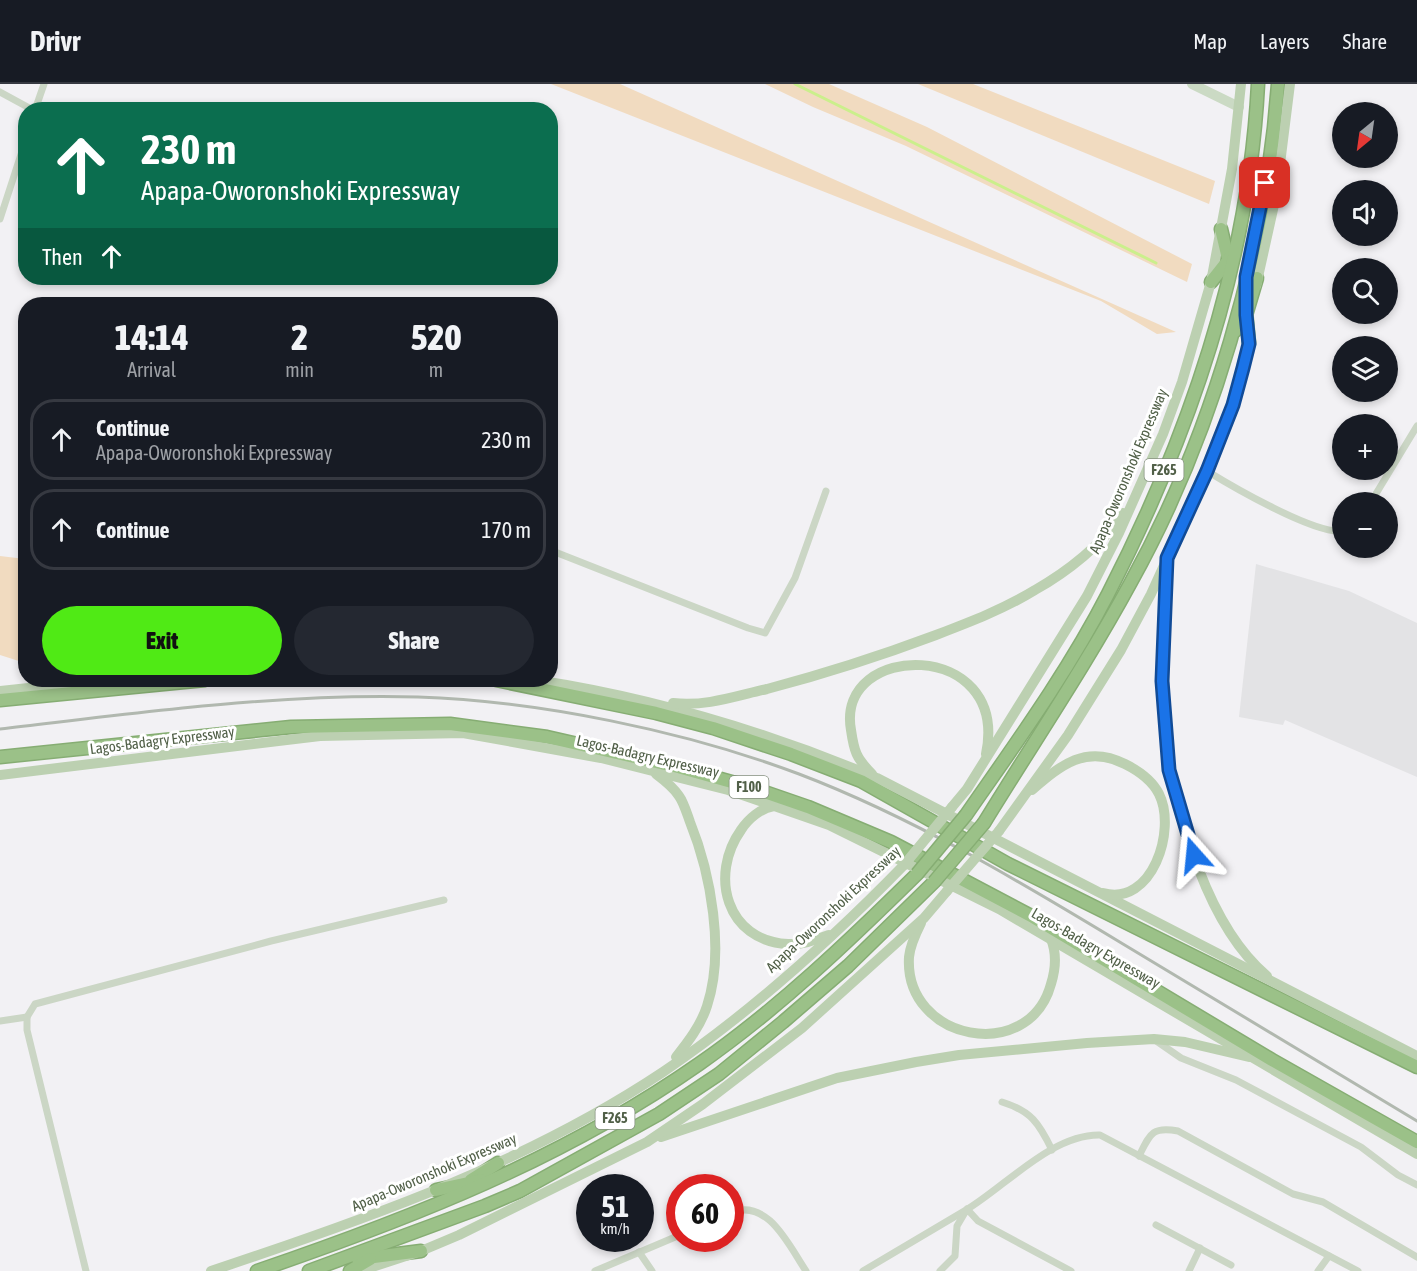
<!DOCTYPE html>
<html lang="en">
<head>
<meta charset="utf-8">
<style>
	body { margin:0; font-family:"Asap Condensed",sans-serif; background:#242831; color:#f1f3f6; height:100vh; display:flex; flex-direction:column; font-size:22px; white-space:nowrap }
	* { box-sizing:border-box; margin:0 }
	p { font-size:20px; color:#9ea1a6 }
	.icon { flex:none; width:33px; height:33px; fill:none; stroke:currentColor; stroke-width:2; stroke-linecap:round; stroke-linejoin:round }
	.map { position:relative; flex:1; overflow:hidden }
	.sheet { position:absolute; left:18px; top:213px; width:540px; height:390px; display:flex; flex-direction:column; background:#171b24; border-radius:24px; box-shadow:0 3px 9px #0003 }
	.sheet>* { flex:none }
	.banner { position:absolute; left:18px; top:18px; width:540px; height:183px; border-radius:24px; box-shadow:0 3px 9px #0003; background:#0b6e4f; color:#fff; overflow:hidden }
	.needle { width:39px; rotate:209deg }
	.buttons { position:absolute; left:1332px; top:18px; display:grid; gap:12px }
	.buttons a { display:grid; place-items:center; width:66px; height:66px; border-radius:50%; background:#171b24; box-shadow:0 3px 9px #0003; font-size:30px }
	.speed { position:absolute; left:576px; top:1090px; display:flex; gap:12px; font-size:30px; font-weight:700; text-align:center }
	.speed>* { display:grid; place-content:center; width:78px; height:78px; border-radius:50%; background:#171b24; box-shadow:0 3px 9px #0003; line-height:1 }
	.speed small { font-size:15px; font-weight:400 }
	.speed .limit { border:9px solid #d22; background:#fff; color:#111 }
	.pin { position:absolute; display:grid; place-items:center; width:51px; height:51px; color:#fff; margin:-26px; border-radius:12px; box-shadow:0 3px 9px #0006 }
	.me { position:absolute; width:66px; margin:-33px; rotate:342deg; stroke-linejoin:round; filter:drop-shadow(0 0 4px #0008) }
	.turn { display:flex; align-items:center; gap:21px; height:126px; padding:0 24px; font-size:27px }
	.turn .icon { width:78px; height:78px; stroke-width:2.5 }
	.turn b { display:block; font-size:42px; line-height:51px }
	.then { display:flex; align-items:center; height:57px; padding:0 24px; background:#0003; gap:12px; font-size:22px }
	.eta { display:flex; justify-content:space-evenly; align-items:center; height:102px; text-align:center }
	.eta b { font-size:36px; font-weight:800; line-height:42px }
	.action { display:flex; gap:12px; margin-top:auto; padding:12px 24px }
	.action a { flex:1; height:69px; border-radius:36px; background:#50ea15; color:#111; font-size:24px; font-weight:800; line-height:69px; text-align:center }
	.action a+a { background:#242831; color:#f1f3f6 }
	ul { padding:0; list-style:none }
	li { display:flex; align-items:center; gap:18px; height:81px; margin:0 12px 9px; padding:0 12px; border:3px solid #363941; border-radius:24px }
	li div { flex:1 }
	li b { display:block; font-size:22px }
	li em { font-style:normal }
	header { display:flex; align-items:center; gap:36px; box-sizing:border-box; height:84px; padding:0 30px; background:#171b24; border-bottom:2px solid #363941 }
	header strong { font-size:28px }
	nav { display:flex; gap:33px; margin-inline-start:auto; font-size:21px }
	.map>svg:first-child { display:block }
	.education { fill:#e3e3e5 }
	.green { fill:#f1dbc0 }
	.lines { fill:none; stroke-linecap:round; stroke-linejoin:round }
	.stream { stroke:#cbef8c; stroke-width:3 }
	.highway-casing { stroke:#86ad73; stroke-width:15 }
	.street { stroke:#cbd6c5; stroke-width:7 }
	.secondary { stroke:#cbdac4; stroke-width:10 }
	.primary { stroke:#bcd0b1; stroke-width:10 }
	.highway { stroke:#9bc188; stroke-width:12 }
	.rail { stroke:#b1b8af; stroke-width:3 }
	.highway-bridge-casing { stroke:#86ad73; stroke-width:15; stroke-linecap:butt }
	.primary-bridge { stroke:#bcd0b1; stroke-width:10 }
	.highway-bridge { stroke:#9bc188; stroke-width:12 }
	.route-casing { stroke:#114b97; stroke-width:15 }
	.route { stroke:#1a73e8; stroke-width:10 }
	.labels { text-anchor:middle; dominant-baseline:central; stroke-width:6; stroke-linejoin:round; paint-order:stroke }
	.shield { fill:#fff; stroke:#85907f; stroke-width:1.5 }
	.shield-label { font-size:14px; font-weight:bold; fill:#516048 }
	.street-label { font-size:15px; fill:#516048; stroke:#fff }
</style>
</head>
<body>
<header>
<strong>Drivr</strong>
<nav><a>Map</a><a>Layers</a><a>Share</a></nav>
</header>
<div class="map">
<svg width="1417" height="1187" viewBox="0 0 1417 1187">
	<rect width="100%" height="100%" fill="#f2f1f4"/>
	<polygon class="education" points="1256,480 1349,507 1417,539 1417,693 1285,636 1283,641 1239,633"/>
	<g class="green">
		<polygon points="551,0 620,0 1176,248 1157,250 1101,217"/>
		<polygon points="765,0 829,0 927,43 1192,180 1187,198 906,62 813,23"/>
		<polygon points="918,0 973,0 1215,97 1209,120"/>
		<polygon points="0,472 25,475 25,579 0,571"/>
	</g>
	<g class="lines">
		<polyline class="stream" points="795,0 1156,179"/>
		<g class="highway-casing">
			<g id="highway">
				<polyline points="1221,145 1229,179"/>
				<polyline points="1211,198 1230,174"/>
				<polyline points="1246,228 1249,259"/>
				<polyline points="1235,247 1246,231 1257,194"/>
				<polyline points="496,596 656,629 713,644 791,670 861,697 1008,780 1417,983"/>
				<polyline points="0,616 205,596"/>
				<polyline points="0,673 291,643 450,640 547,653 678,683 753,704 808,723 891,758 1033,833 1272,976 1417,1058"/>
				<path d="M966,731C1016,659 1068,588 1108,510C1189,352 1249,178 1258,0"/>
				<path d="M984,739C1033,659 1086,581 1131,498C1212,352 1266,167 1278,0"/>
				<polyline points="471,1096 498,1079"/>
				<polyline points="436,1106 482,1096"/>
				<polyline points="358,1175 421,1167"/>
				<path d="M257,1187C412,1134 563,1075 699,980C778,925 849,857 917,790"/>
				<polyline points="309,1187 485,1122 520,1107 659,1030 719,990 783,938 848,882 934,798"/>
				<polyline points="350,1187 370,1175"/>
			</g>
		</g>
		<g class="street">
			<polyline points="0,8 33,26"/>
			<polyline points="35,26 44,0"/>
			<polyline points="0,135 26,55"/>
			<path d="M1207,387C1233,403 1314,450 1342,447"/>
			<polyline points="1371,418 1417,342"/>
			<polyline points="550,466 748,544 765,549 795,494 826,407"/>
			<polyline points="0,937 27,933"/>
			<polyline points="1155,956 1181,974 1236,996 1361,1063 1398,1091 1417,1101"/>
			<path d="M1002,1018C1031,1027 1039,1039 1052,1066"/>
			<path d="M1139,1072C1150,1050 1152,1042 1178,1047L1293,1110L1323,1118L1417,1173"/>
			<path d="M730,1129C768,1113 789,1162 806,1187"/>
			<polyline points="1156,1141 1231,1181"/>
			<polyline points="639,1168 652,1187"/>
			<polyline points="86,1187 27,946 27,933 35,920 271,857 444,816"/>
			<polyline points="595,1187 680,1151"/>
			<path d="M863,1187C898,1166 932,1146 966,1126C1006,1102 1052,1050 1100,1051L1358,1187"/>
			<polyline points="940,1187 955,1172 957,1142 967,1125 978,1137 1071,1187"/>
			<polyline points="1189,1187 1200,1164"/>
			<polyline points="1318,1187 1329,1172"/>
		</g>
		<polyline class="secondary" points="1192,0 1239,23"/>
		<g class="primary">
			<polyline points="1256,202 1276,112 1290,0"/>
			<path d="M1167,481C1164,548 1158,619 1169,686C1175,720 1187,754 1199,786C1214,825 1235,865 1267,892"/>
			<path d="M536,596C654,614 767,648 877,694L1417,972"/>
			<polyline points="0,607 103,596"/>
			<path d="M673,619C705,623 736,612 767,605C824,590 880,572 936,551C970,538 1004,525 1035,506C1067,488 1103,460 1123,429"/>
			<path d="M656,690C664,696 674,704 679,712C684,719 687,730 690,738C711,790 725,868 707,922C701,941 688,958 676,973"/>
			<path d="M872,690C856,674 854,667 851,646C835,557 1010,554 986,670"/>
			<polyline points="0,691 320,652 463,649 601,674 728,706 829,741 999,825 1417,1070"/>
			<path d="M1032,706C1061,681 1086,660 1125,680C1139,687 1152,696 1159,710C1177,746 1152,823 1103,809"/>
			<path d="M774,722C761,724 748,735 741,746C709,791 726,857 788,860C802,861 815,856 829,851"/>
			<polyline points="952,723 967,705 1087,512 1119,449 1163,350 1182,298 1211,198 1232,85 1241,0"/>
			<polyline points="999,747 1068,651 1121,566 1151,510 1207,387 1233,321 1250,251"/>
			<path d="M921,839C916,849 910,861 909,873C904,957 1029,981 1051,900C1056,884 1057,870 1051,855"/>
			<polyline points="661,1053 837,994 916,978 959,971 1087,959 1154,955 1185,958 1249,973"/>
			<path d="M211,1187C367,1135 525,1080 663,988C750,929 831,856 904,781"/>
			<polyline points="360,1187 421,1167 459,1151 647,1058 703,1020 802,944 924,834 947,807"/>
		</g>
		<use href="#highway" class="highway"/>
		<path class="rail" d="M0,645C138,629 279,609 418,613C539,617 685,647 799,690C912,733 1019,797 1123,860C1221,919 1319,978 1417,1037"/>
		<g class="highway-bridge-casing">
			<g id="highway-bridge">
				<polyline points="917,790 966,731"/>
				<polyline points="934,798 984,739"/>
			</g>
		</g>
		<g class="primary-bridge">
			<polyline points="904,781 952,723"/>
			<polyline points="947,807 999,747"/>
		</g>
		<use href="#highway-bridge" class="highway-bridge"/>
	</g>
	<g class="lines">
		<g class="route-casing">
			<polyline id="route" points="1194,771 1169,686 1162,597 1167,474 1207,387 1233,321 1243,284 1249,260 1246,231 1246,193 1265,99"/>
		</g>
		<use href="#route" class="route"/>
	</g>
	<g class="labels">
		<g class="shield">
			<rect x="1144.5" y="375" width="39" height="22" rx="4.5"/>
			<rect x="729.5" y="692" width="39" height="22" rx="4.5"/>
			<rect x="595.5" y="1023" width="39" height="22" rx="4.5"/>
		</g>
		<g class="shield-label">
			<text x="1164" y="386">F265</text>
			<text x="749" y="703">F100</text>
			<text x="615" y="1034">F265</text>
		</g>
		<g class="street-label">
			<text transform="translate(1128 387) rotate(-67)">Apapa-Oworonshoki Expressway</text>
			<text transform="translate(162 656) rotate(-7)">Lagos-Badagry Expressway</text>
			<text transform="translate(648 672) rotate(13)">Lagos-Badagry Expressway</text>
			<text transform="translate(833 825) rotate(-43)">Apapa-Oworonshoki Expressway</text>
			<text transform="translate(1096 864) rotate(30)">Lagos-Badagry Expressway</text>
			<text transform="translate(434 1088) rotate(-23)">Apapa-Oworonshoki Expressway</text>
		</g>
	</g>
</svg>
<div class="buttons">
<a><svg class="needle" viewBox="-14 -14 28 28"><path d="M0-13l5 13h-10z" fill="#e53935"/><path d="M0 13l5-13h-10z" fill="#9ea1a6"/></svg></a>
<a><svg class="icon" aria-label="sound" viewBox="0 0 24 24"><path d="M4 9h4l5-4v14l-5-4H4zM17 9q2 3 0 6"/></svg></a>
<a><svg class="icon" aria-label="search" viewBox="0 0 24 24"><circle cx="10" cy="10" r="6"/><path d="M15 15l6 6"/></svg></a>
<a><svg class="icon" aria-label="layers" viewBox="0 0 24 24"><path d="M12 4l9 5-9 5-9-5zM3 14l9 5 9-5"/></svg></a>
<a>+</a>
<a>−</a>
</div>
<div class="speed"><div>51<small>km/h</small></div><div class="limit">60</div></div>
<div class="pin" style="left:1265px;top:99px;background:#d93025"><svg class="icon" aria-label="arrive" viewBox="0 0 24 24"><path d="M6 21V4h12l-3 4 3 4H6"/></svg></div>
<svg class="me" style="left:1194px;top:771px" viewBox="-20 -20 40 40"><path d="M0-17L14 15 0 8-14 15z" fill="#1a73e8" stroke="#fff" stroke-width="4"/></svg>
<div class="banner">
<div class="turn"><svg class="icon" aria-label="ahead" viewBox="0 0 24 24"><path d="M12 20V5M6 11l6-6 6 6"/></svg><div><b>230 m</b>Apapa-Oworonshoki Expressway</div></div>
<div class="then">Then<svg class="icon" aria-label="ahead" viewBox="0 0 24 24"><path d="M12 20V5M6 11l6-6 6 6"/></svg></div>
</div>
<section class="sheet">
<div class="eta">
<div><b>14:14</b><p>Arrival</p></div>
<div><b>2</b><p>min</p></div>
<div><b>520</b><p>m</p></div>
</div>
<ul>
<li><svg class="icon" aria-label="ahead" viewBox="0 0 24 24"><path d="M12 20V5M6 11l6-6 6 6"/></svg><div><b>Continue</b><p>Apapa-Oworonshoki Expressway</p></div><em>230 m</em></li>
<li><svg class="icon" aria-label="ahead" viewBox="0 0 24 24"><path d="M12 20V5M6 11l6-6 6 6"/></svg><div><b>Continue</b></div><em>170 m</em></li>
</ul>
<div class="action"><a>Exit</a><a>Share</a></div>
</section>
</div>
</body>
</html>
